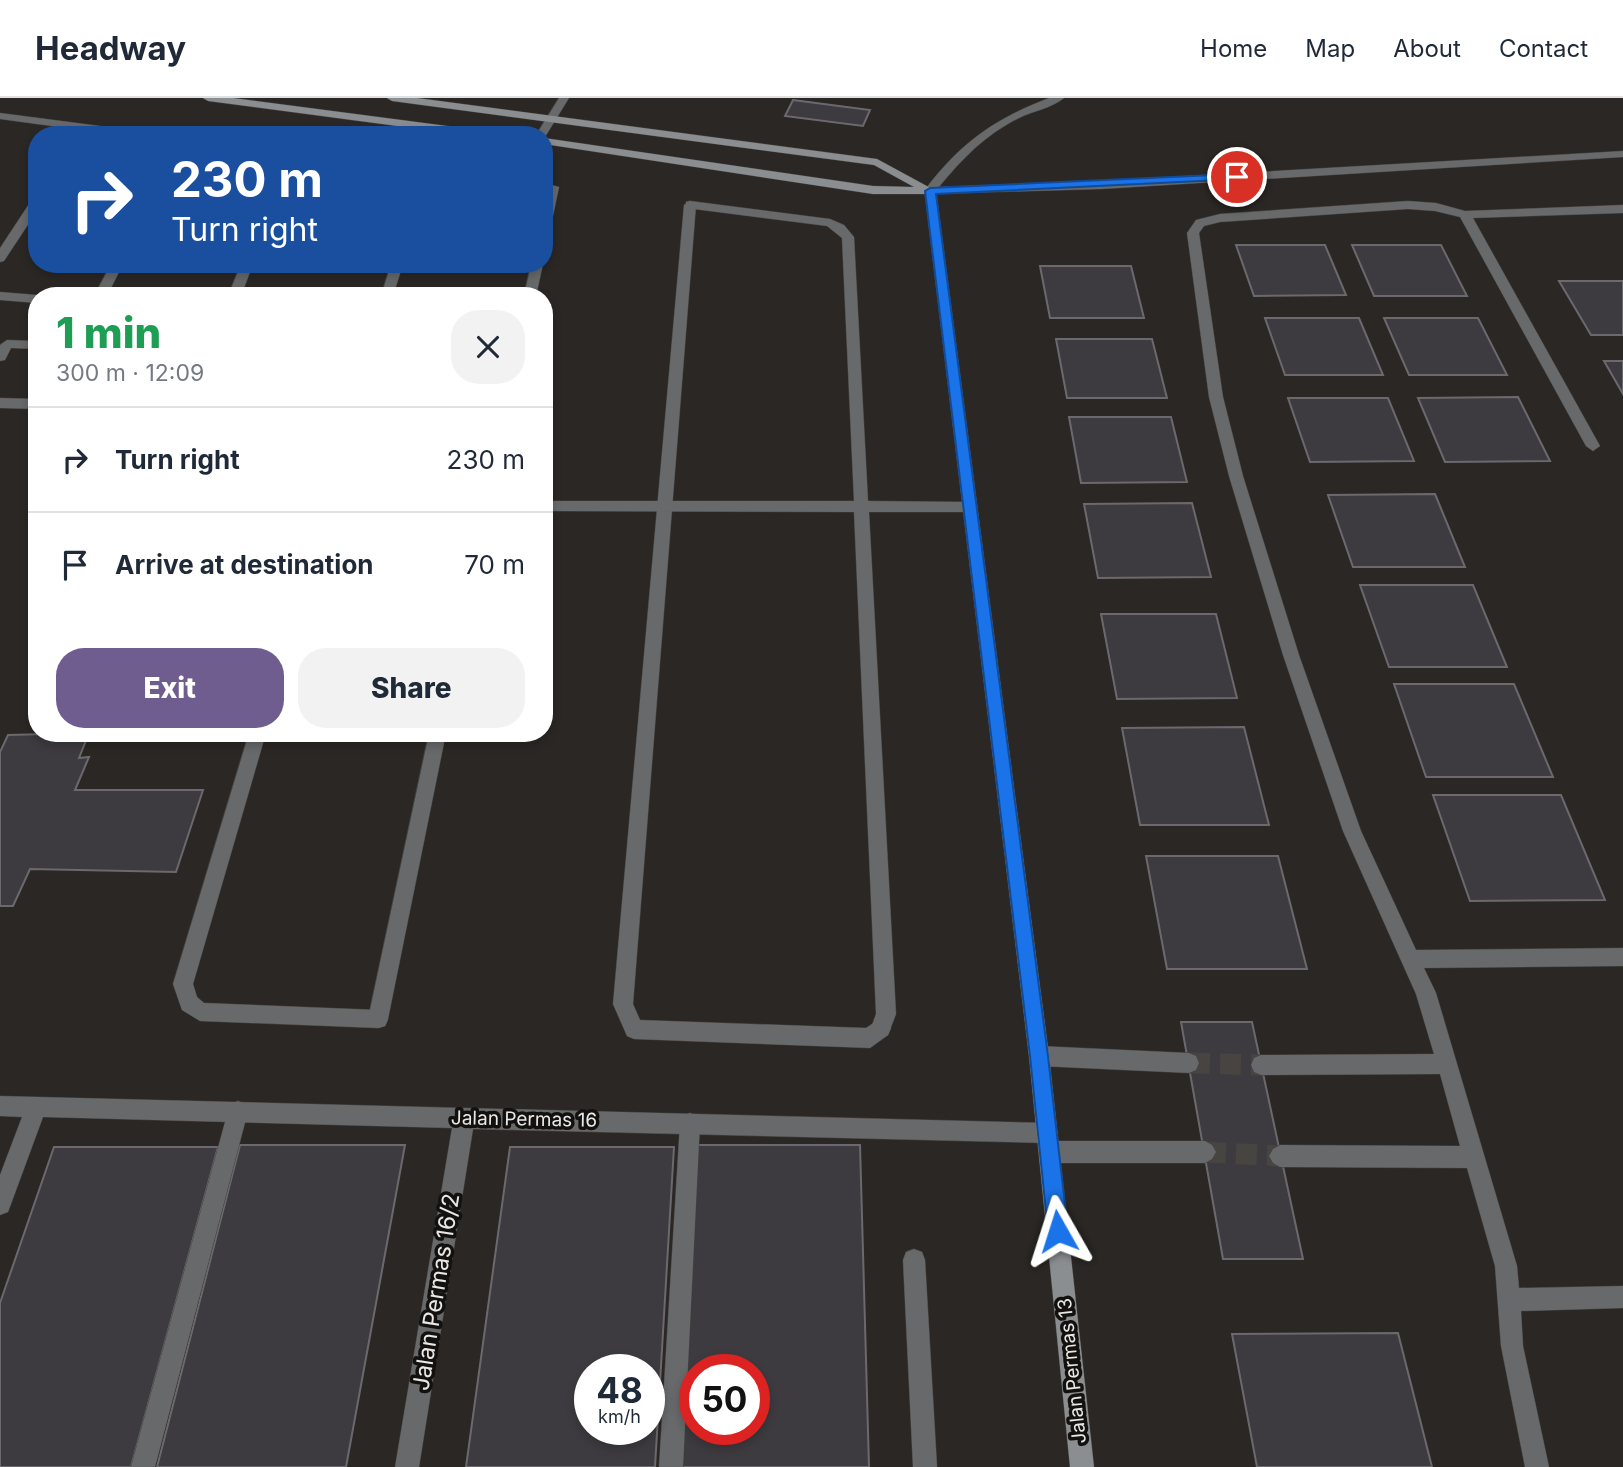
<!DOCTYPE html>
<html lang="en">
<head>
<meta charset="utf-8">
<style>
	body { margin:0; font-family:Inter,sans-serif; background:#f2f2f3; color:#1f2937; height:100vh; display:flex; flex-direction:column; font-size:26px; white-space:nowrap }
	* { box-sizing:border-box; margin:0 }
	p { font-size:23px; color:#747a83 }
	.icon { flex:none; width:38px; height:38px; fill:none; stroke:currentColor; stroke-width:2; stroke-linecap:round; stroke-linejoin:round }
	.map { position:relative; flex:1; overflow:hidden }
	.sheet { position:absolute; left:28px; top:189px; width:525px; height:455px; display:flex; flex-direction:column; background:#fff; border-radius:28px; box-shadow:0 4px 10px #0003 }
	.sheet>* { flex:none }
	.banner { position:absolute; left:28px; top:28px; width:525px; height:147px; border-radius:28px; box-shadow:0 4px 10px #0003; background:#1a4fa0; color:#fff; overflow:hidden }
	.speed { position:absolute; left:574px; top:1256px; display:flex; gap:14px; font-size:35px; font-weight:700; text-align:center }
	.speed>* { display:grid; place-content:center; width:91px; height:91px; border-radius:50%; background:#fff; box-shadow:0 4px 10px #0003; line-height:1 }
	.speed small { font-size:18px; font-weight:400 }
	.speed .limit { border:10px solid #d22; background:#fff; color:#111 }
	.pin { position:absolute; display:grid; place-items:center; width:60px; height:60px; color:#fff; margin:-30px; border:4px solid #fff; border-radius:50%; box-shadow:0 2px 7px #0007 }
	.me { position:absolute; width:77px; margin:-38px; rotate:354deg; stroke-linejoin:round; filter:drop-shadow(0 0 5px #0008) }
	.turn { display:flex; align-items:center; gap:24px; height:147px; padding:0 28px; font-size:32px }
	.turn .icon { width:91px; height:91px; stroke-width:2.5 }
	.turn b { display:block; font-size:49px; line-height:60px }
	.round { display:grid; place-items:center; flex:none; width:74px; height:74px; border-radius:28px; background:#f2f2f3 }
	.head { display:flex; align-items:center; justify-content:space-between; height:119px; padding:0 28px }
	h1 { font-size:42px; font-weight:800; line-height:52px; color:#1e9e55 }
	.action { display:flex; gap:14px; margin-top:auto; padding:14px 28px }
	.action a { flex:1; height:80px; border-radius:28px; background:#705d90; color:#fff; font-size:28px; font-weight:800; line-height:80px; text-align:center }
	.action a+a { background:#f2f2f3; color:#1f2937 }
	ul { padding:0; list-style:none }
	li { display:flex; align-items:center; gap:21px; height:105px; padding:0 28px; border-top:2px solid #e0e1e3 }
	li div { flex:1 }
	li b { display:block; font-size:26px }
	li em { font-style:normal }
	header { display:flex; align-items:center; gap:42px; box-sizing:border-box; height:98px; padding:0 35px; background:#fff; border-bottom:2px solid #e0e1e3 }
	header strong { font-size:33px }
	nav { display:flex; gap:38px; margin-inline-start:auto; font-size:24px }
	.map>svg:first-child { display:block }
	.building { fill:#3d3b3f; stroke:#6b696d; stroke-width:2; fill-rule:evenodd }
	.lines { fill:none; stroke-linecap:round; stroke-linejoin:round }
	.street-tunnel { stroke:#474441; stroke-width:21; stroke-dasharray:21 10; stroke-linecap:butt }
	.lane-casing { stroke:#45423f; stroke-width:1 }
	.street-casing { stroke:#45423f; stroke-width:1 }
	.secondary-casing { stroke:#45423f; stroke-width:1 }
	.lane { fill:#67696a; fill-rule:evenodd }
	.street { fill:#67696a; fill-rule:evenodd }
	.secondary { fill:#8a8e90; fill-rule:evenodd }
	.route { fill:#1a73e8; stroke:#114b97; stroke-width:2 }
	.labels { text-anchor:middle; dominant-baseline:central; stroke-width:7; stroke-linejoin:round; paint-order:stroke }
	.street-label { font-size:19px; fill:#eae8e6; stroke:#12110f }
	.near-street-label { font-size:23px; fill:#eae8e6; stroke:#12110f }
</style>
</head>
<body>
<header>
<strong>Headway</strong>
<nav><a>Home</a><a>Map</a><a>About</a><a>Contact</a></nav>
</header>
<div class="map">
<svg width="1623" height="1369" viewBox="0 0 1623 1369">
	<rect width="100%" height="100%" fill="#2a2724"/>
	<g class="building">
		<polygon points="793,2 870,12 863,28 785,18"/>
		<polygon points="1236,147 1325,147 1346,197 1254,198"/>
		<polygon points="1352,147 1441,147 1467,198 1374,198"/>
		<polygon points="1040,168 1131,168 1144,220 1050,220"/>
		<polygon points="1559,183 1623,183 1623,237 1591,237"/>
		<polygon points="1265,220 1359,220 1383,277 1285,277"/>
		<polygon points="1384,220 1478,220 1507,277 1409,277"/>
		<polygon points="1056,241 1152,241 1167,300 1067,300"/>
		<polygon points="1604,263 1623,263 1623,296"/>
		<polygon points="1518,299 1550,363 1445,364 1418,300"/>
		<polygon points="1288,300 1388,300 1414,363 1310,364"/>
		<polygon points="1069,319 1171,319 1187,384 1081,385"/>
		<polygon points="1435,396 1465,469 1353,469 1328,397"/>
		<polygon points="1192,405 1211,479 1098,480 1084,406"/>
		<polygon points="1360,487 1473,487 1507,569 1389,569"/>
		<polygon points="1101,516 1216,516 1237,600 1117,601"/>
		<polygon points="1394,586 1514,586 1553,679 1426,679"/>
		<polygon points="1244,629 1269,727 1140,727 1122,630"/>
		<polygon points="89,635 79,660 89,659 75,692 203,692 176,774 30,771 13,808 0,808 0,654 8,637"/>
		<polygon points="152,635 232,635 231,638"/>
		<polygon points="1433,697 1561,697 1605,802 1470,803"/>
		<polygon points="1146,758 1278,758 1307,871 1167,871"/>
		<polygon points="1181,924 1252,924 1303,1161 1223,1161"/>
		<polygon points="240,1047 405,1047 346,1369 157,1369"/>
		<path d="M697,1047H860L869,1369H680ZM695,1272H754V1332H695Z"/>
		<polygon points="54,1049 218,1049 131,1369 0,1369 0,1205"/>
		<path d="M510,1049H674L655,1369H466ZM590,1272H649V1332H590Z"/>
		<polygon points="1398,1235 1432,1369 1257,1369 1232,1236"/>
	</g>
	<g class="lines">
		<g class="street-tunnel">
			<polyline points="1189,965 1261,967"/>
			<polyline points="1205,1054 1280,1058"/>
		</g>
		<g class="lane-casing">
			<g id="lane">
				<polygon points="559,0 569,0 545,39 544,37 536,37"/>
				<polygon points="690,103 696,107 633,906 640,922 866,930 881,920 888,923 891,930 888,937 870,950 634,941 627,938 613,906 684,107"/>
				<polygon points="111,166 123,166 107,198 94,198"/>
				<polygon points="391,166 403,166 393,198 381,198"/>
				<polygon points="7,242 37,243 37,251 11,250 5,262 0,263 0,247"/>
				<polygon points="0,300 37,301 37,311 0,310"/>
				<polygon points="249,635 266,635 193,886 197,899 204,905 378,912 385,914 388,921 385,928 378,930 200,923 182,912 173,886"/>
				<polygon points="238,1003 245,1006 248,1013 155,1369 131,1369 228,1013 231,1006"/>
				<polygon points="690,1015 697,1018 700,1025 683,1369 659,1369 680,1025 683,1018"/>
			</g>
		</g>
		<g class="street-casing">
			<g id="street">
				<path d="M1049,0H1064C1052,10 1033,13 1019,20C986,36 962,61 939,89L1101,83L1623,53V59L1101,91L926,96L924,93C960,45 994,21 1049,0Z"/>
				<polygon points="0,15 146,34 151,37 118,37 0,21"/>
				<polygon points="544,85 559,89 550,132 544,136 547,92"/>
				<polygon points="37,99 37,113 4,163 0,164 0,150 33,100"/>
				<polygon points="690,103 830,121 844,127 854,139 868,403 970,404 977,409 970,414 869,414 896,916 888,937 881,940 874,937 871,930 876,916 854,414 544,413 544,403 854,403 842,140 827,128 686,110 686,104"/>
				<polygon points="1408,103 1436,105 1465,113 1623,107 1623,115 1473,120 1600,348 1593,353 1586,348 1460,119 1435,113 1408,111 1220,124 1204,128 1199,135 1223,299 1243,378 1299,557 1361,733 1416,852 1623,850 1623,868 1424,870 1436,895 1517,1168 1519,1190 1623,1188 1623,1210 1521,1213 1523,1248 1549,1369 1525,1369 1501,1248 1495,1168 1467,1070 1280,1069 1273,1065 1269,1058 1273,1051 1280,1047 1460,1048 1440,976 1261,977 1254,974 1251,967 1254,960 1261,957 1434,956 1416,896 1343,733 1283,557 1229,378 1209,299 1187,135 1196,122 1220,116"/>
				<polygon points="241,166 253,166 241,198 228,198"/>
				<polygon points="531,166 543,166 536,198 524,198"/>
				<polygon points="0,194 37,197 40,198 37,198 37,205 0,202"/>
				<polygon points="429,635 446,635 388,921 385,928 378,930 371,928 368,921"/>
				<polygon points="1039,948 1189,955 1196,958 1199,965 1196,972 1189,975 1039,968 1032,965 1029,958 1032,951"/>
				<polygon points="0,998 1048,1025 1055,1028 1058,1035 1053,1043 1205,1043 1212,1047 1216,1054 1212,1061 1205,1065 1050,1065 1043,1061 1039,1054 1045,1045 473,1031 419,1369 395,1369 452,1030 43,1019 8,1114 0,1117 0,1077 22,1019 0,1018"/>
				<polygon points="914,1151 922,1154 925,1162 937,1369 913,1369 903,1162 906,1154"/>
			</g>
		</g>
		<g class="secondary-casing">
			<g id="secondary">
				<polygon points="203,0 233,0 493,34 498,37 465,37 208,3"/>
				<polygon points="387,0 417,0 877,61 936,93 1049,958 1094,1369 1070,1369 1029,958 925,96 873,96 544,46 544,40 873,88 914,89 874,67 392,3"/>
			</g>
		</g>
		<use href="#lane" class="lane"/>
		<use href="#street" class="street"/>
		<use href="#secondary" class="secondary"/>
	</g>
	<polygon class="route" points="1237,76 1241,77 1241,81 936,96 1048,958 1068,1133 1065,1140 1058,1143 1051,1140 1048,1133 1030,958 925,93 930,90"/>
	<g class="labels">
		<g class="street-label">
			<text transform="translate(524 1021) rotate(1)">Jalan Permas 16</text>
			<text transform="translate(1072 1273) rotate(-96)">Jalan Permas 13</text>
		</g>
		<g class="near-street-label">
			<text transform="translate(436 1194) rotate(-81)">Jalan Permas 16/2</text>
		</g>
	</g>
</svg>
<div class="speed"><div>48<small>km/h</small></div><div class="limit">50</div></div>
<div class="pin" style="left:1237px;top:79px;background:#d93025"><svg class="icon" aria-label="arrive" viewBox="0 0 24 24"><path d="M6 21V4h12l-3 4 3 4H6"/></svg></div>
<svg class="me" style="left:1058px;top:1133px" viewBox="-20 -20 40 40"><path d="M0-17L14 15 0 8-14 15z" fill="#1a73e8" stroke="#fff" stroke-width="4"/></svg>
<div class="banner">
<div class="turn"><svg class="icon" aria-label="right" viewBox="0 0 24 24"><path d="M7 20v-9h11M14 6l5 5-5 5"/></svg><div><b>230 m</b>Turn right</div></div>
</div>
<section class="sheet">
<div class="head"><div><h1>1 min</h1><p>300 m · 12:09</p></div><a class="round"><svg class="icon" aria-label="close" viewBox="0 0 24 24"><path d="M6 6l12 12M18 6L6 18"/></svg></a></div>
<ul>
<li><svg class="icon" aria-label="right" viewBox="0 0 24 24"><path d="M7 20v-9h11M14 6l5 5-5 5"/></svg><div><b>Turn right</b></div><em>230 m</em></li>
<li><svg class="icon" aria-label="arrive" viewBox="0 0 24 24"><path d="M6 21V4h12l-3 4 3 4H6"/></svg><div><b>Arrive at destination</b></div><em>70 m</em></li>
</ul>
<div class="action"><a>Exit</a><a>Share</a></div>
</section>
</div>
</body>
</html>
